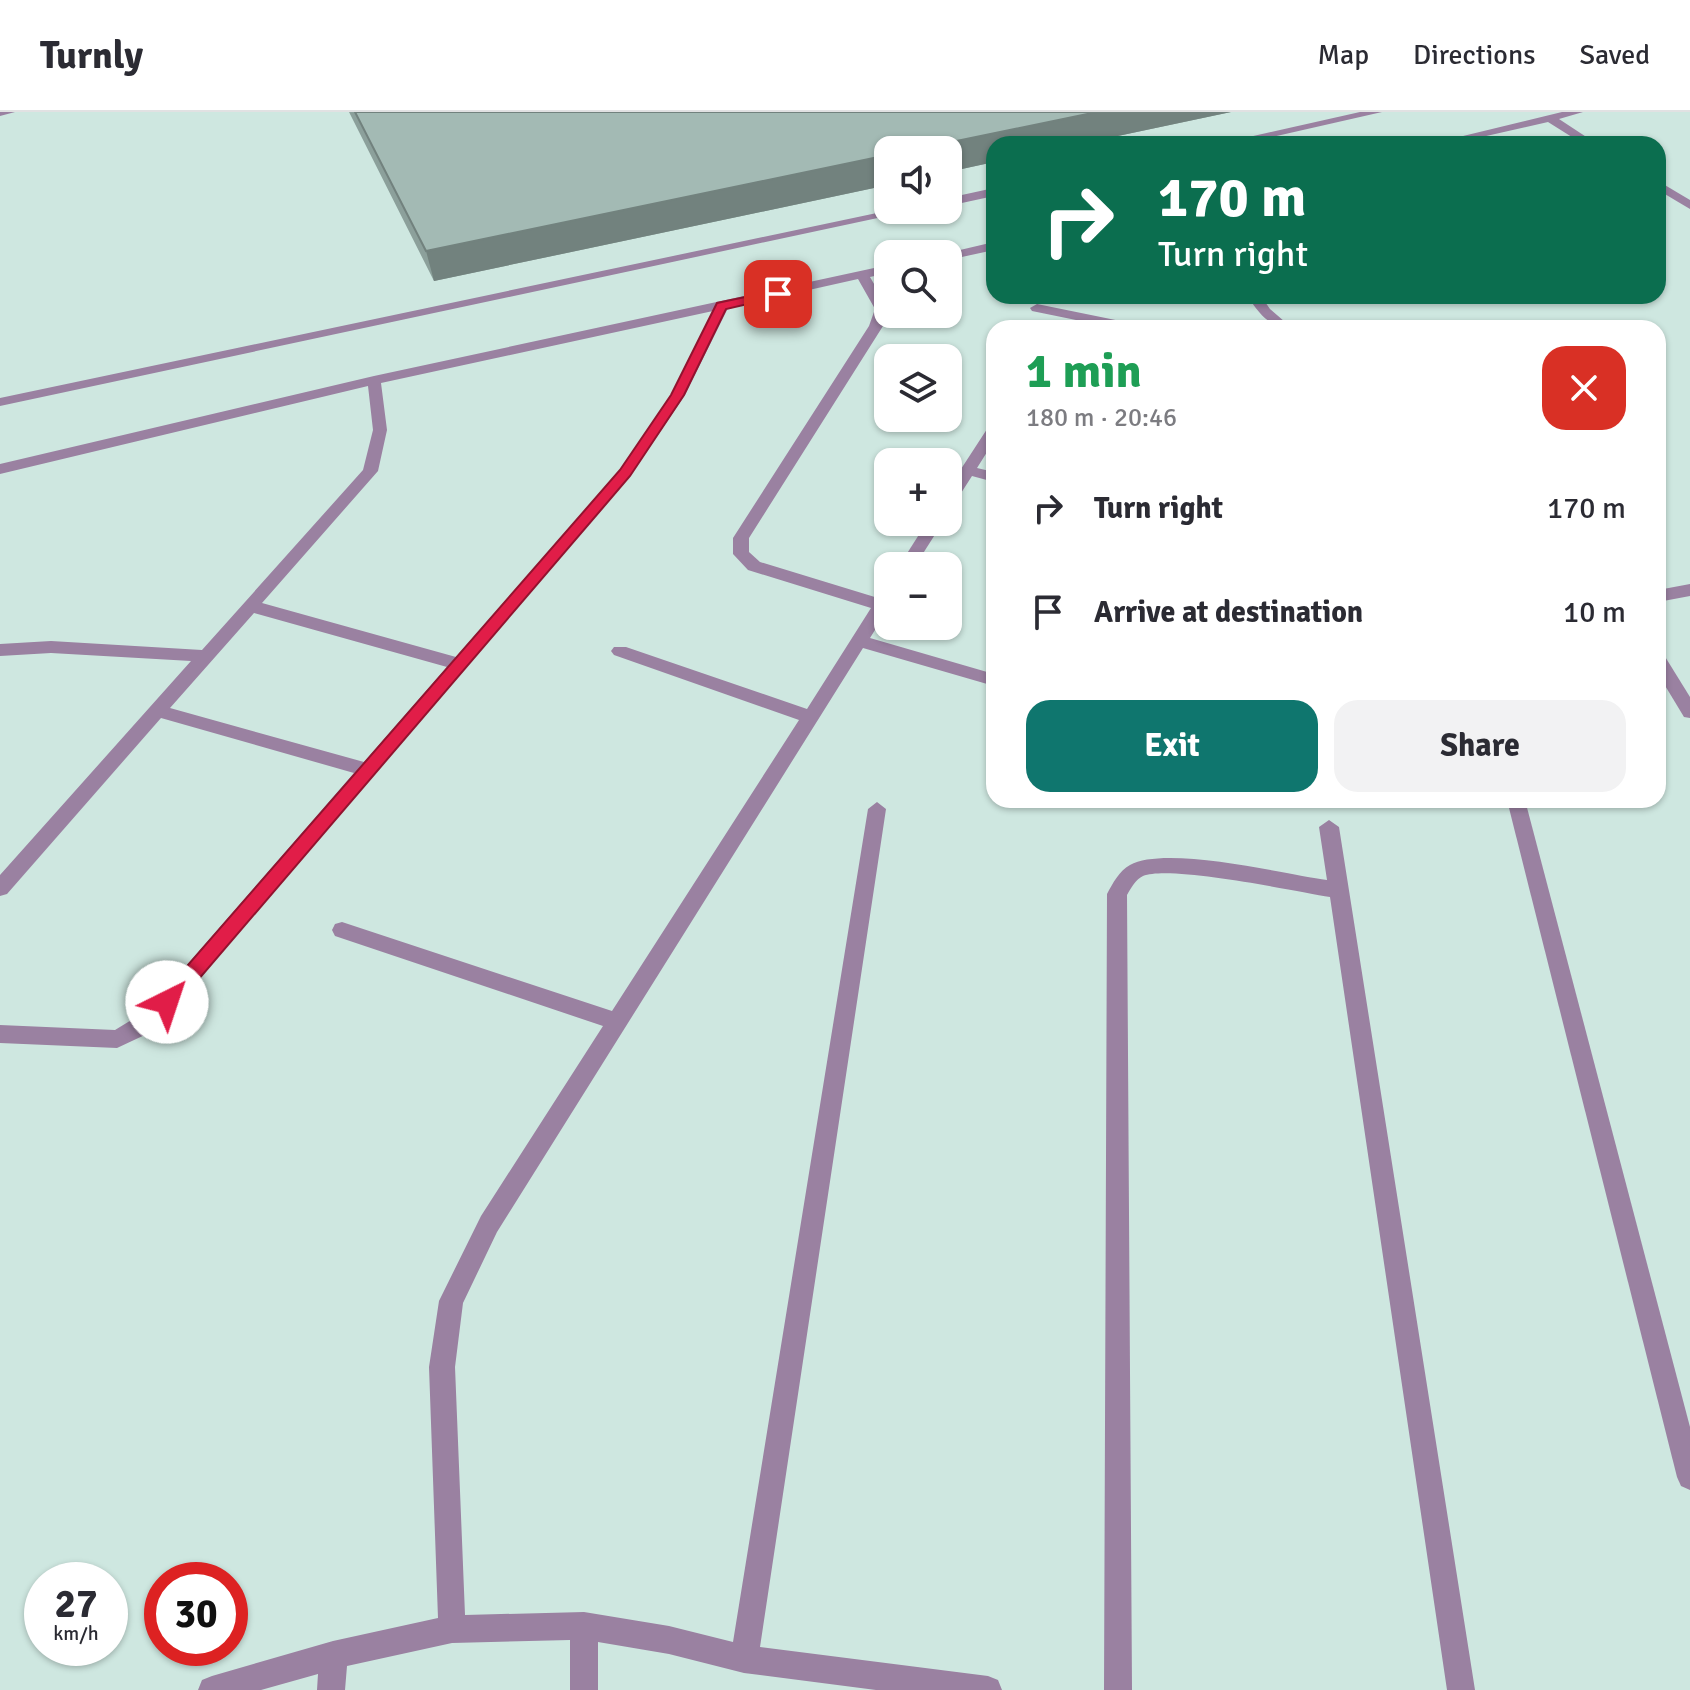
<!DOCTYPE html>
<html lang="en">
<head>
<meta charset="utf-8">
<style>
	body { margin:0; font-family:Signika,sans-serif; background:#f2f2f3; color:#2b2b33; height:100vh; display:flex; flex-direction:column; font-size:30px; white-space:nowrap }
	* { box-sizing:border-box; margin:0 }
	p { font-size:26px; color:#7c7c81 }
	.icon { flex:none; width:44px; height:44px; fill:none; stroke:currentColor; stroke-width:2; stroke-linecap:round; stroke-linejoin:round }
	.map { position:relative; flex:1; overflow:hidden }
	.drawer { position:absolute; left:986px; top:208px; width:680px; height:488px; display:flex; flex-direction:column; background:#fff; border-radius:24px; box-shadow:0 2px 6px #0004 }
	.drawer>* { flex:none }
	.guide { position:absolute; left:986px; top:24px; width:680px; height:168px; border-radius:24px; box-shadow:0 2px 6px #0004; background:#0b6e4f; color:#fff; overflow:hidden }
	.controls { position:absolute; left:874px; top:24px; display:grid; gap:16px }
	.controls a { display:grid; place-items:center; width:88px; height:88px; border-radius:16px; background:#fff; box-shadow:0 2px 6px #0004; font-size:40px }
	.speed { position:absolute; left:24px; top:1450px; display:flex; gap:16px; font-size:40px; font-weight:700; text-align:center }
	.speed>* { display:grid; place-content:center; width:104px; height:104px; border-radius:50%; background:#fff; box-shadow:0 2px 6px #0004; line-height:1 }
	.speed small { font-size:20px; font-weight:400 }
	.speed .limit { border:12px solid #d22; background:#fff; color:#111 }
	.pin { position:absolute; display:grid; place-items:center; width:68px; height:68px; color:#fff; margin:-34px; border-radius:16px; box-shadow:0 4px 12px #0006 }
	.me { position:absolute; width:88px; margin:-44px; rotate:41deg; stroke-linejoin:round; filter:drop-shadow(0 0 6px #0008) }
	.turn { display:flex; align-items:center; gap:28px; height:168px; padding:0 40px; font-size:36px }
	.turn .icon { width:104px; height:104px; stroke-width:2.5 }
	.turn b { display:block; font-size:56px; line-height:68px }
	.round { display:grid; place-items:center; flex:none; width:84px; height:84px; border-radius:24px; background:#f2f2f3 }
	.overview { display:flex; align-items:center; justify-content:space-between; height:136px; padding:0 40px }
	h1 { font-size:48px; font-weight:700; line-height:60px; color:#1e9e55 }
	.cta { display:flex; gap:16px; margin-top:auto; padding:16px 40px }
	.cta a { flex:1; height:92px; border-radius:24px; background:#0f766e; color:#fff; font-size:32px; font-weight:700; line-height:92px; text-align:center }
	.cta a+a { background:#f2f2f3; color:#2b2b33 }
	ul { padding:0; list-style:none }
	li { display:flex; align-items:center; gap:24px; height:104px; padding:0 40px }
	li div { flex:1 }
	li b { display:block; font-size:30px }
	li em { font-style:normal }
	header { display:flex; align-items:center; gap:48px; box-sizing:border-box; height:112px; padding:0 40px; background:#fff; border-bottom:2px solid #e1e1e2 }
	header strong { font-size:38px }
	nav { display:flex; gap:44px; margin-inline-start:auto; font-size:28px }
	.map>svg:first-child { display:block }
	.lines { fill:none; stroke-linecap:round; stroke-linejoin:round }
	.minor { fill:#9a81a1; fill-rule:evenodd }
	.wall { fill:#8ca09b }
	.shaded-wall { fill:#72827e }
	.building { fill:#a3bab4; stroke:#72827e; stroke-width:2 }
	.route { fill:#e11d48; stroke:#92132f; stroke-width:2 }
</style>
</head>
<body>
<header>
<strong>Turnly</strong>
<nav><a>Map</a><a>Directions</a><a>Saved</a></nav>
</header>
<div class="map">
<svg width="1690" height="1578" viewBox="0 0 1690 1578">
	<rect width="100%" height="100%" fill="#cee7e0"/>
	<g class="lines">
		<g class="minor">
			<polygon points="0,0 15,0 0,4"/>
			<polygon points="1360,0 1382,0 1241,32 1218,32"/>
			<polygon points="1562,0 1583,0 1559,7 1597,32 1583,32 1548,10 1451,32 1430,32"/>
			<polygon points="1658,69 1690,88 1690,97 1658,78"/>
			<polygon points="994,76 994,84 948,94 948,86"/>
			<polygon points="891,98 915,98 0,294 0,286"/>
			<polygon points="994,130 994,138 948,148 948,142 943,142"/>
			<path d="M888,153V161L870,165L888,196L883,214L749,426V440L760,450L878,486L888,477V497L870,526L994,562V574L863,536L497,1120L463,1191L455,1255L465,1503L584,1500L669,1514L733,1530L868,697L877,690L886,697L760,1535L988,1564L998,1568L1002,1578H876L744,1561L669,1542L598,1530V1578H570V1528L452,1531L347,1554L345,1578H317L318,1562L261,1578H198L202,1568L212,1564L333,1529L438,1506L429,1255L439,1189L481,1104L603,914L335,824L332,818L335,812L342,810L612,899L799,608L614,543L611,539L614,535H626L807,597L871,496L748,458L733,442V426L869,214L875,197L858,167L728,196L685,283L630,364L174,896L149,921L117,936L0,931V913L115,918L133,907L160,884L354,661L161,606L7,782L0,784V763L191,549L51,541L0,544V532L51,529L202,538L363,358L373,318L368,274L0,362V352L374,264ZM713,199L671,283L620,358L456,545L262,491L378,359L387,318L381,271ZM254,501L447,555L364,650L170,596Z"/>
			<path d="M1247,184H1261L1270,197L1292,216C1269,216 1260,202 1247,184Z"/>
			<polygon points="1037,192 1135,212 1142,216 1115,216 1032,199 1030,196"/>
			<polygon points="994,313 994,329 977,356 994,360 994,370 972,364 954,392 948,394 948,377 989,314"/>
			<polygon points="927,410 943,410 915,454 899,454"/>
			<polygon points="1690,472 1690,484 1658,490 1658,478"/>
			<polygon points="1658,541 1664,543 1690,585 1690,606 1684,605 1658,562"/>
			<polygon points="1507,688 1525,688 1690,1315 1690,1378 1681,1374 1677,1365"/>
			<path d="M1329,708L1339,715L1475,1578H1447L1330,785C1294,779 1171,753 1143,764C1136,767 1131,776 1127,783L1132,1578H1104L1107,782C1113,771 1119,759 1130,753C1166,733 1284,762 1327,768L1319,715Z"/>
		</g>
	</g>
	<polygon class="wall" points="349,0 1231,0 1080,32 994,32 994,50 948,60 948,38 888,38 888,73 434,169"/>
	<g class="shaded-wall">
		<polygon points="1097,0 1231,0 1080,32 994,32 994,50 948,60 948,38 913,38"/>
		<polygon points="888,43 888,73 434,169 426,139"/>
	</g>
	<polygon class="building" points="355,0 1097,0 913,38 888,38 888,43 426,139"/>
	<polygon class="route" points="778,178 784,182 782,184 726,197 684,283 630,364 174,896 160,896 157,890 160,885 620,358 671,283 717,191"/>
</svg>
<div class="controls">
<a><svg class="icon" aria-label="sound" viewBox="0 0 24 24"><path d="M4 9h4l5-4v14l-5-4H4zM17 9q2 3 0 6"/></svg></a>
<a><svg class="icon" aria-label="search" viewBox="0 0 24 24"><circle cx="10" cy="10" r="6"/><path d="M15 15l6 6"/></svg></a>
<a><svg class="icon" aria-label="layers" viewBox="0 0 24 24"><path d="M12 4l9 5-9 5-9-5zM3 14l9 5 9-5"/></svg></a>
<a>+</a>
<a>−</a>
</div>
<div class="speed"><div>27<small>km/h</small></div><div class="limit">30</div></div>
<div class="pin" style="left:778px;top:182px;background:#d93025"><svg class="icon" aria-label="arrive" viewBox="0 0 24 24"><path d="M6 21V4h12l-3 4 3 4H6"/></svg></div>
<svg class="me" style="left:167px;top:890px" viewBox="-20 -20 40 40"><circle r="19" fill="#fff"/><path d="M0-13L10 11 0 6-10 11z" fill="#e11d48"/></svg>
<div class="guide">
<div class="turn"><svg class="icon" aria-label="right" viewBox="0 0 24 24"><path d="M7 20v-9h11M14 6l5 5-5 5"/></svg><div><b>170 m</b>Turn right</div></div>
</div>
<section class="drawer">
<div class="overview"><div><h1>1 min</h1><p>180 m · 20:46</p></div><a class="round" style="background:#d93025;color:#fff"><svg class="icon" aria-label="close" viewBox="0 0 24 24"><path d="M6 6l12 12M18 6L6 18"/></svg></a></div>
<ul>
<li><svg class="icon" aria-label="right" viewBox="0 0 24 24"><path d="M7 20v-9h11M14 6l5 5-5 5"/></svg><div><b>Turn right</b></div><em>170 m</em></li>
<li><svg class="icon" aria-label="arrive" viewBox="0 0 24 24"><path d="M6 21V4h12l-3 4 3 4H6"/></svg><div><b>Arrive at destination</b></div><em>10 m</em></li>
</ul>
<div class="cta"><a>Exit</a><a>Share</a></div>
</section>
</div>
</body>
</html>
